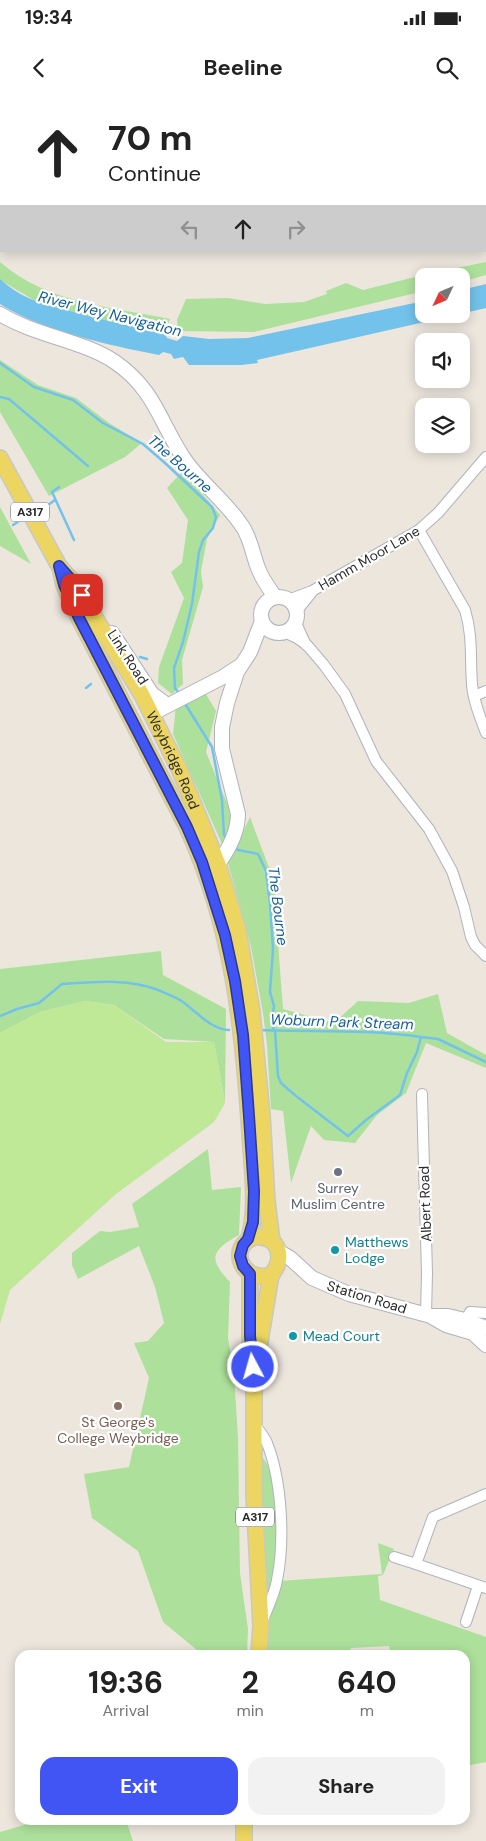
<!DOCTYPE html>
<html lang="en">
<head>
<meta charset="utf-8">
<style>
	body { margin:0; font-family:"DM Sans",sans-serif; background:#f2f2f2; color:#222; height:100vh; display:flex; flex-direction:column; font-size:19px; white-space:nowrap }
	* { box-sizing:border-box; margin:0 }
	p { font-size:16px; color:#767676 }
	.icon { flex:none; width:28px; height:28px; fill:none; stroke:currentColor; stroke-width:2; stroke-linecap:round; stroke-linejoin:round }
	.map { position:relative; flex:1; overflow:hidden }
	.details { position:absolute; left:15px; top:1550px; width:455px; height:175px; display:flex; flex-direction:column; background:#fff; border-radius:15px; box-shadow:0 2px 12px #0003 }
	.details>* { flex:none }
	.hud { position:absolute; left:0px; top:0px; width:486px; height:152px; box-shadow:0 2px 12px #0003; background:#fff; color:#222; overflow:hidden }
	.needle { width:32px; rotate:226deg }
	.fabs { position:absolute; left:415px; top:168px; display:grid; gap:10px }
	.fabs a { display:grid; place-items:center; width:55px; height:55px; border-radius:10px; background:#fff; box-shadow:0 2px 12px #0003; font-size:25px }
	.pin { position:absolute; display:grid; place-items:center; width:42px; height:42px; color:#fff; margin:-21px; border-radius:10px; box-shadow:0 2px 8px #0006 }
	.me { position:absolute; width:55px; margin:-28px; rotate:354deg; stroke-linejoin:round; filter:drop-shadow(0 0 4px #0008) }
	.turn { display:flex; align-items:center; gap:18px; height:105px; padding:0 25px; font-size:22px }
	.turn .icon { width:65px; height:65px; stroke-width:2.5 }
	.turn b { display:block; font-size:35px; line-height:42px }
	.lanes { display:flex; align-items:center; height:48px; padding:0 25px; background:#0003; justify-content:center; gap:25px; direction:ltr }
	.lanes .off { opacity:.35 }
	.eta { display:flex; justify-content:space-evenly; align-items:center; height:85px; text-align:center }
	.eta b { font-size:30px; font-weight:700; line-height:35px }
	.action { display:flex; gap:10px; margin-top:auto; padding:10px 25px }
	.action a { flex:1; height:58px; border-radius:15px; background:#4155f4; color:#fff; font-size:20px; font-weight:700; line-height:58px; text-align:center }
	.action a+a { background:#f2f2f2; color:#222 }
	.status { display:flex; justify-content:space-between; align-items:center; height:35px; padding:0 25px; background:#fff; direction:ltr }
	.status svg { height:14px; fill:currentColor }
	header { display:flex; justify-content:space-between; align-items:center; height:65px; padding:0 25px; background:#fff; font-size:22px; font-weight:700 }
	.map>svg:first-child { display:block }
	.green { fill:#ade19b }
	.pitch { fill:#bfe897 }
	.water { fill:#73c2eb }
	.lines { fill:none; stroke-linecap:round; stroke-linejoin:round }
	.stream { stroke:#73c2eb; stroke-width:2.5 }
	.street-casing { stroke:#b0b2bd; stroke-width:12 }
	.secondary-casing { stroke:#b0b2bd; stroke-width:16 }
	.primary-casing { stroke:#c8c8c8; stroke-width:18 }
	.street { stroke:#fff; stroke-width:10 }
	.secondary { stroke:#fff; stroke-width:14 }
	.primary { stroke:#ecd661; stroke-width:15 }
	.route-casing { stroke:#2a379f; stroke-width:12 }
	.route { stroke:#4155f4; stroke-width:9 }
	.worship-dot { fill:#6b7280; stroke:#fff; stroke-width:2 }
	.culture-dot { fill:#0f9aa8; stroke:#fff; stroke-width:2 }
	.education-dot { fill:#8d6e63; stroke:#fff; stroke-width:2 }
	.labels { text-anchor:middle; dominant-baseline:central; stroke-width:4.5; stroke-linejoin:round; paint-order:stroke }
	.shield { fill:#fff; stroke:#6a6a6a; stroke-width:1 }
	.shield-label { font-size:12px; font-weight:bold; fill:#2a2a2a }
	.street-label { font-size:14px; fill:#2a2a2a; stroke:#fff }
	.worship-label { font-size:14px; fill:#5b616d; stroke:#fff }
	.culture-label { font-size:14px; fill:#0d838f; stroke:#fff; text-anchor:start }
	.education-label { font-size:14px; fill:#785e54; stroke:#fff }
	.water-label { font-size:15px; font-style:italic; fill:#125f97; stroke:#fff }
</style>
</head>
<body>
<div class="status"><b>19:34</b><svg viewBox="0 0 49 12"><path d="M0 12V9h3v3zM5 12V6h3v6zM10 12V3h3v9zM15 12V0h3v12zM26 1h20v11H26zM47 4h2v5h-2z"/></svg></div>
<header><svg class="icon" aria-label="back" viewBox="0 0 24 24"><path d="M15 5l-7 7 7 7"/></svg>Beeline<svg class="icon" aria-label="search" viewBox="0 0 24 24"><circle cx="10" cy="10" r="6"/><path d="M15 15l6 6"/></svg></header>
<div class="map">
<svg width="486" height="1741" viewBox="0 0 486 1741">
	<rect width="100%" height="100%" fill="#ece6dd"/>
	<g class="green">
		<path d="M0,162C47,203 111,207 170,219L165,233L105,222L44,206L0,180Z"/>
		<polygon points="486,162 486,175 461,182 461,176 424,176 424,191 254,232 178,231 177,220 186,199 228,198 265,204 304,202 327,194 326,191 346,183 363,190 427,174"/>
		<polygon points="0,260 38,285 76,298 109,323 142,343 125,357 49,396 0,312"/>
		<polygon points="183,371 220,415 207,439 201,471 203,487 182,560 183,584 172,594 158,583 159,567 184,498 171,472 182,463 188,420 167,388"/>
		<polygon points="0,407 31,464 0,446"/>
		<polygon points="204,591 216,611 206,652 229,708 231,725 222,744 173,634 176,606"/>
		<polygon points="250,717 271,773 277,806 279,857 283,909 334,923 358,901 409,903 438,894 447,933 486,955 486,968 426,943 406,993 377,1015 355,1043 324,1040 311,1026 291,1083 283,1011 271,1009 267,945 263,913 251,847 228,763"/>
		<polygon points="161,851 163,875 226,909 225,1003 214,942 164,939 114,905 85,901 40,912 0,933 0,869"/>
		<path d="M208,1049L212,1090L241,1087L239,1135C212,1150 207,1158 230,1182L228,1238L234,1274L238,1338L240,1473L248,1529L247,1555H203L163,1522L138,1451L92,1418L84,1374L129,1367L149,1278L134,1243L148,1241L164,1223L155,1187L139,1146L78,1179L72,1165V1153L100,1131L110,1132L139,1127L132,1104Z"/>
		<path d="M263,1358C280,1377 278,1454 279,1481L382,1474L378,1443L394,1449L383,1475L378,1476L380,1500L486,1537V1662L465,1666V1555H391L389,1546L351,1548L348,1555H268V1522L257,1364Z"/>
		<polygon points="41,1720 126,1720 133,1741 0,1741 0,1732"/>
	</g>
	<polygon class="pitch" points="85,901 114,905 166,942 214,942 225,1003 214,1022 116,1094 10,1190 0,1224 0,933 40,912"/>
	<path class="water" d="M0,179C26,203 53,206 85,215C111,222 138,228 165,233L167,238L177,241L183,236L209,239L248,238L424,201V214H461V190L486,184V208L257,260L258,263L241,265H189L183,257L174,259L171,254L163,252L159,255C108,245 43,231 0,204Z"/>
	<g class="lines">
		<g class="stream">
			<polyline points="0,263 34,287 73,300 103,323 143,344 165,363 212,407 216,417 213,428 203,440 199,452 192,504 183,542 174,568 175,588 179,593"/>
			<polyline points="0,297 9,299 88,366"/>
			<polyline points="59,387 52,392 74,440"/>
			<polyline points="48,405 55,400"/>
			<polyline points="13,425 18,422"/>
			<polyline points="140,557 147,559"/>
			<polyline points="86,588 91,584"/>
			<polyline points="184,602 212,647 222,700 224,735 228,739"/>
			<polyline points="235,747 238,750 258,754 266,771 270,803 273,849 270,892 274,906 271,924 275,931 278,976 281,983 296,996 348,1036 366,1020 400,995 407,973 417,952 421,937 438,939 486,962"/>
			<path d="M0,916L17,909L39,903L62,884C93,882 128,878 158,890C165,893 173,896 180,900C194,909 211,930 229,930"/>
			<path d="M261,930C314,932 368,929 421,937"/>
		</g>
		<g class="street-casing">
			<g id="street">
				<path d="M419,430L465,510C473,536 470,558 472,584C473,600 480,617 486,633"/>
				<polyline points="288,500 312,491 419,430 438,413 486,357"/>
				<polyline points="296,512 312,492"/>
				<polyline points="295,521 306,545"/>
				<polyline points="284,532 297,538 307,545 324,565 345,594 376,661 429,729 452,771 464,807 471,837 475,845 486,856"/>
				<polyline points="474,596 486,591"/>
				<polyline points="422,994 427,1173 426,1215"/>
				<polyline points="463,1226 470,1212 486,1213"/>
				<path d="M254,1324C259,1330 264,1336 267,1343C282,1381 285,1441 277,1480C275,1493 268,1507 263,1520"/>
				<polyline points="486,1394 433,1417 416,1464 486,1488"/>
				<polyline points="394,1457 416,1464"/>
				<polyline points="466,1522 478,1486"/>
			</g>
		</g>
		<g class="secondary-casing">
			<g id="secondary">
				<path d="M0,214C36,236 82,240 115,262C157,291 160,325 187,363C204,386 229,404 244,429C251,441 253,455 258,468C262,479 269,488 275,497"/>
				<circle cx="279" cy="515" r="18"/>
				<polyline points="112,533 152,594 167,605"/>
				<polyline points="159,610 223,577 240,566"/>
				<path d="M218,764C229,749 238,733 238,714L222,649V627L227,603L237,572L250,552L262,521"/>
				<polyline points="278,1151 290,1158 312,1178 349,1194 431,1216 448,1216 465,1220 486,1228"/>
				<polyline points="432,1217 446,1225 473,1233 486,1245"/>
			</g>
		</g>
		<g class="primary-casing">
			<g id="primary">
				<path id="s1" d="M0,358L59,466L74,483L142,595L180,671L218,764L238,830L252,911L262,1015L267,1101L272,1141"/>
				<path d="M61,472L64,485L79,518L187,727C233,828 243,925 250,1034C252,1069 258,1105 249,1139"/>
				<path d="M254,1137C279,1135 286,1158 271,1175C242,1184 227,1147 254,1137Z"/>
				<polyline points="250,1174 250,1236 252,1259"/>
				<polyline points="259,1555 261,1525 254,1395 254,1278 271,1175"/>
				<polyline points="244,1741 244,1720"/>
			</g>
		</g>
		<use href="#street" class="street"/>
		<use href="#secondary" class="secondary"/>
		<use href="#primary" class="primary"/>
	</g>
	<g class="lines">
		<g class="route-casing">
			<polyline id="route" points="82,495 74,483 59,466 64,485 79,518 187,727 202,762 225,835 235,881 243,935 249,1016 254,1091 253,1122 248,1139 243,1145 240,1156 243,1166 250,1174 250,1236 253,1267"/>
		</g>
		<use href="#route" class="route"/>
	</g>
	<circle class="worship-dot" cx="338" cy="1072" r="5"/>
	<g class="culture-dot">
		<circle cx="335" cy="1150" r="5"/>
		<circle cx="293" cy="1236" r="5"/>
	</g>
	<circle class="education-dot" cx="118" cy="1306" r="5"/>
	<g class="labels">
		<g class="shield">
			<rect x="11" y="402.5" width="38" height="19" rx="4"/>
			<rect x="236" y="1407.5" width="38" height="19" rx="4"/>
		</g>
		<g class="shield-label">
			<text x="30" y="412">A317</text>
			<text x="255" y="1417">A317</text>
		</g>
		<g class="street-label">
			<text transform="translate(369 458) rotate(-30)">Hamm Moor Lane</text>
			<text transform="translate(128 557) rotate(57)">Link Road</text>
			<text stroke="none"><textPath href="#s1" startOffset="349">Weybridge Road</textPath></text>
			<text transform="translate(425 1104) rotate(-92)">Albert Road</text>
			<text transform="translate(367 1197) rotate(17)">Station Road</text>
		</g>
		<g class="worship-label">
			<text x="338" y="1088">Surrey<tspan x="338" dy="16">Muslim Centre</tspan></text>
		</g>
		<g class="culture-label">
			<text x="345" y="1142">Matthews<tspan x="345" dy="16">Lodge</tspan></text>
			<text x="303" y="1236">Mead Court</text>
		</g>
		<g class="education-label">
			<text x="118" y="1322">St George's<tspan x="118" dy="16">College Weybridge</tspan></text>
		</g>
		<g class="water-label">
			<text transform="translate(110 214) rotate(14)">River Wey Navigation</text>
			<text transform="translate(180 364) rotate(41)">The Bourne</text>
			<text transform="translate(278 806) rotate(83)">The Bourne</text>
			<text transform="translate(342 922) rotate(2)">Woburn Park Stream</text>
		</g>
	</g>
</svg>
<div class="fabs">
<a><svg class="needle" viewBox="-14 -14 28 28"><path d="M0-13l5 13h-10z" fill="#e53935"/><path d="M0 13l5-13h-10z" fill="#767676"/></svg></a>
<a><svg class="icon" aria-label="sound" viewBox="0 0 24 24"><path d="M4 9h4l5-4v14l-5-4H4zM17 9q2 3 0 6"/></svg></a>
<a><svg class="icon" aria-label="layers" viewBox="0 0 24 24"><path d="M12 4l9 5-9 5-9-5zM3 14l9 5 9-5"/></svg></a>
</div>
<div class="pin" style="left:82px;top:495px;background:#d93025"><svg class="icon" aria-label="arrive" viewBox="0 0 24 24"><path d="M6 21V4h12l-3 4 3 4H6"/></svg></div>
<svg class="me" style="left:253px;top:1267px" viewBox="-20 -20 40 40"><circle r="17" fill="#4155f4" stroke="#fff" stroke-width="3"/><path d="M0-11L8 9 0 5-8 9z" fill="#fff"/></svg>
<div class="hud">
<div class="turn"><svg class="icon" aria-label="ahead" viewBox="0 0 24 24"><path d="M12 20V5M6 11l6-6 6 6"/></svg><div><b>70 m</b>Continue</div></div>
<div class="lanes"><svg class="icon off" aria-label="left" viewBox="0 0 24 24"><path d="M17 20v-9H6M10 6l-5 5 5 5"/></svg><svg class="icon" aria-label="ahead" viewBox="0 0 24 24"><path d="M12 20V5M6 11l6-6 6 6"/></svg><svg class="icon off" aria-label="right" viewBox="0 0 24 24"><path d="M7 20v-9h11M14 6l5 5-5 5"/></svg></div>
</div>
<section class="details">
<div class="eta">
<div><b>19:36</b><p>Arrival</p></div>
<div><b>2</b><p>min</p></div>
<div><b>640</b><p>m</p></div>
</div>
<div class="action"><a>Exit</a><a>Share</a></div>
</section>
</div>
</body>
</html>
